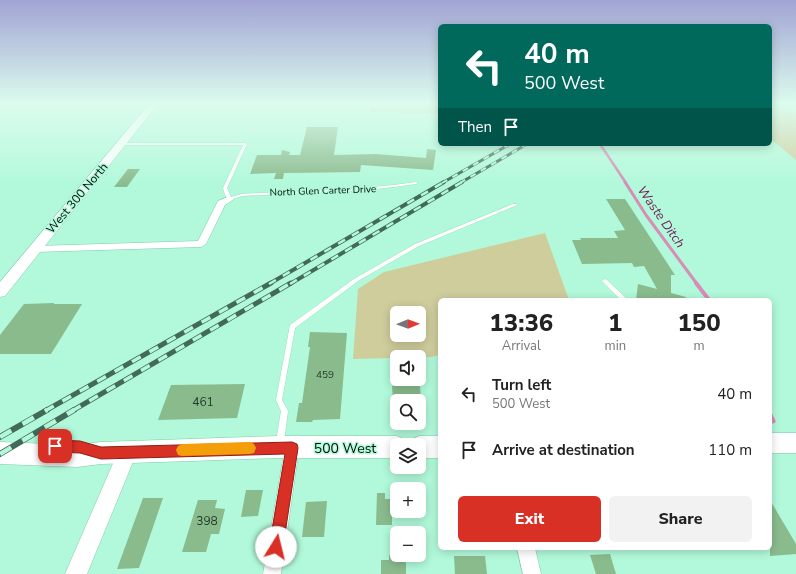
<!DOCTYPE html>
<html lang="en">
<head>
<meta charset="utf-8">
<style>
	body { margin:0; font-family:"Nunito Sans",sans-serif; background:#f2f2f2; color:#222; height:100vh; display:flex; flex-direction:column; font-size:15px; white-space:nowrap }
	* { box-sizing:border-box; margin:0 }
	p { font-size:13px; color:#767676 }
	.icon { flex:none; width:22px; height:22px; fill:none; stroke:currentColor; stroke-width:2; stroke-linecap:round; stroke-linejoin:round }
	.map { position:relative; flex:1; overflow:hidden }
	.drawer { position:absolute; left:438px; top:298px; width:334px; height:252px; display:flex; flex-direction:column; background:#fff; border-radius:6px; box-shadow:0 2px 10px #0003 }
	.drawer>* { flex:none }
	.banner { position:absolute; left:438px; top:24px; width:334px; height:122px; border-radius:6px; box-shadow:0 2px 10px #0003; background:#00695c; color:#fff; overflow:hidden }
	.needle { width:26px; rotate:89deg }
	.fabs { position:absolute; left:390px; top:306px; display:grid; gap:8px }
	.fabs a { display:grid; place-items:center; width:36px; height:36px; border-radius:6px; background:#fff; box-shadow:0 2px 10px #0003; font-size:20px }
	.pin { position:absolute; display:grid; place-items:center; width:34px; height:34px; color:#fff; margin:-17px; border-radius:8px; box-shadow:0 2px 6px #0006 }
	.me { position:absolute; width:44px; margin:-22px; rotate:9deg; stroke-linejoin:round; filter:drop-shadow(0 0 3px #0008) }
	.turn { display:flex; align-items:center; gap:14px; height:84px; padding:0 20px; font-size:18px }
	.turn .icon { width:52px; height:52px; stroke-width:2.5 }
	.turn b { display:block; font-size:28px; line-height:34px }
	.then { display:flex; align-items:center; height:38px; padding:0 20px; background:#0003; gap:8px; font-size:15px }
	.eta { display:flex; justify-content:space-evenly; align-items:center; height:68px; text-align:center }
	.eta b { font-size:24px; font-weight:800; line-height:28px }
	.action { display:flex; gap:8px; margin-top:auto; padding:8px 20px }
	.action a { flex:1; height:46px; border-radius:6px; background:#d93025; color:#fff; font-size:16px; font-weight:800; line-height:46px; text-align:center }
	.action a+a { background:#f2f2f2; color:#222 }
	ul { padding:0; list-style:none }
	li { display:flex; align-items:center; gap:12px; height:56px; padding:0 20px }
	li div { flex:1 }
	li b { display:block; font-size:15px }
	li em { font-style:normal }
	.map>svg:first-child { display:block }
	.green { fill:#cfcd9c; fill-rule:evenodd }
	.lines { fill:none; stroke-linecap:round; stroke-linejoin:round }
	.stream-far3 { stroke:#d88cb6; stroke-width:2.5 }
	.stream-far2 { stroke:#d88cb6; stroke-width:3 }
	.stream-far1 { stroke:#d88cb6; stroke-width:4 }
	.stream { stroke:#d88cb6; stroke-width:5 }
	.building { fill:#8abb8d }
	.service-casing { stroke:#83caac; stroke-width:0.5 }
	.minor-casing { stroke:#83caac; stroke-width:1 }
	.tertiary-casing { stroke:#83caac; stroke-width:1 }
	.secondary-casing { stroke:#83caac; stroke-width:1 }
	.path { stroke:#7ab299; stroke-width:1.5; stroke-dasharray:2 1.5; stroke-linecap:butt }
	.service { fill:#fff; fill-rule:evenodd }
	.minor { fill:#fff; fill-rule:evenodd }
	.tertiary { fill:#fff; fill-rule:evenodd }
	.secondary { fill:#fff; fill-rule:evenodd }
	.rail-far3-casing { stroke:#436a58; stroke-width:3 }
	.rail-far2-casing { stroke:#436a58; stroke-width:4 }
	.rail-far1-casing { stroke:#436a58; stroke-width:5 }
	.rail-casing { stroke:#436a58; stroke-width:6 }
	.rail-far3 { stroke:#b1f9da; stroke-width:2; stroke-dasharray:6; stroke-linecap:butt }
	.rail-far2 { stroke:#b1f9da; stroke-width:2.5; stroke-dasharray:8; stroke-linecap:butt }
	.rail-far1 { stroke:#b1f9da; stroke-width:3.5; stroke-dasharray:10; stroke-linecap:butt }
	.rail { stroke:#b1f9da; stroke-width:4.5; stroke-dasharray:13; stroke-linecap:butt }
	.route { fill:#d93025; stroke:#8d1f18 }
	.slow { fill:#f59e0b }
	.labels { text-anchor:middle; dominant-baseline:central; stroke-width:3; stroke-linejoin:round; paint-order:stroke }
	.far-street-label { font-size:10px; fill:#001209; stroke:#b1f9da }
	.number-label { font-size:10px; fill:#223c2a }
	.street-label { font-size:12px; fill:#001209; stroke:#b1f9da }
	.near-number-label { font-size:12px; fill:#223c2a }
	.water-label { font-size:13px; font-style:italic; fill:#731b54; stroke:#b1f9da }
	.near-street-label { font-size:14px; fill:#001209; stroke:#b1f9da }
</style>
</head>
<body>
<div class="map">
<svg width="796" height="574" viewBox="0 0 796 574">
	<rect width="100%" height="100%" fill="#b1f9da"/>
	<g class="green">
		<polygon points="371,104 440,104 440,113 371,112"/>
		<polygon points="770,104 785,104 796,112 796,160 770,138"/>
		<path d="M545,233L569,300H440V355L431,357L353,359L358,289L384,272ZM397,313H419V335H397Z"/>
	</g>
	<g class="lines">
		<polyline class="stream-far3" points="600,144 626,183"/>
		<polyline class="stream-far2" points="625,182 646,215 697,284"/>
		<polyline class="stream-far1" points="696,283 709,300"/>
		<polyline class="stream" points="770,415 773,421"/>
	</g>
	<g class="building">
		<polygon points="307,127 338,127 334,155 376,154 426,158 427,149 436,150 433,170 361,165 360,172 284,173 283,179 274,179 276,173 250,174 257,155 281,155 282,150 290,152 289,155 300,155"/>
		<polygon points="128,169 140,169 127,187 114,187"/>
		<polygon points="606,199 625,199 675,275 671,275 671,293 686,297 685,300 636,300 638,284 657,289 644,266 634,267 632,263 582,264 572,240 581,240 580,238 618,238 614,231 625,230"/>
		<polygon points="54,303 54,304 82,304 51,354 0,354 0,335 24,304"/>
		<polygon points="310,332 347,333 340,419 313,420 312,422 296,422 299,403 302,403 310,347 308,347"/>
		<polygon points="245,384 237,418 158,420 171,385"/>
		<polygon points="420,385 421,401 393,401 392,386"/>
		<polygon points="246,490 263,490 258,516 241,517"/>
		<polygon points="377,493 385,493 385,499 397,499 397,516 392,516 392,525 376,525"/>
		<polygon points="143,498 163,498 139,568 117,569"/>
		<polygon points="198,500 217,500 215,508 225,509 219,534 211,534 206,552 182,552"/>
		<polygon points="770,500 796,544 796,554 770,556"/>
		<polygon points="327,501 324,537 302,537 306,502"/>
		<polygon points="610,554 616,574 596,574 590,555"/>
		<polygon points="389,555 406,555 406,574 381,574 381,560 389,560"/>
		<polygon points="454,556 485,556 487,574 455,574"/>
	</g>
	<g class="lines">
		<g class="service-casing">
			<g id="service">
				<path d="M120,143H246L247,144L227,188L231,197L242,194C300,190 358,191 416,182L418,183L416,184C358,193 301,193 242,196L230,200C226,199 224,192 223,188L243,145H121L119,144Z"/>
				<polygon points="513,204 517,204 517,205 419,246 358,281 295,328 282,400 288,411 284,442 283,445 280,446 277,445 276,442 281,411 276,400 290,325 354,279 415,244"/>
				<polygon points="605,279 607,280 628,300 621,300 602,281 603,280"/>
			</g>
		</g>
		<g class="minor-casing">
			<g id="minor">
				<polygon points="230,196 234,199 225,205 206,244 201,247 35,252 30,249 35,246 198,241 218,201"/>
				<polygon points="292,441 297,443 299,448 281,574 263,574 285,448 287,443"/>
				<polygon points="517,548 535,548 541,574 523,574"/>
			</g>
		</g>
		<g class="tertiary-casing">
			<g id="tertiary">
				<polygon points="149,104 158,104 5,296 0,297 0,282"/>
				<polygon points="128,443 135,445 137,452 87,574 65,574 121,445"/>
			</g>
		</g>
		<g class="secondary-casing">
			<g id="secondary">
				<rect x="770" y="433" width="26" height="20"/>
				<polygon points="279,436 397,436 405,440 407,445 397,445 397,458 279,458 101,464 77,467 0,464 0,442 77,445 101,442"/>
				<polygon points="419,436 440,436 440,458 419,458 419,445 409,445 411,440"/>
			</g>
		</g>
		<polyline class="path" points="409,104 425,104"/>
		<use href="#service" class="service"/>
		<use href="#minor" class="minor"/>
		<use href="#tertiary" class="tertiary"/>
		<use href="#secondary" class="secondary"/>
		<g class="rail-far3-casing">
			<g id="rail-far3">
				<polyline points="442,183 510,144"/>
				<polyline points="460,183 527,144"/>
			</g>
		</g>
		<g class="rail-far2-casing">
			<g id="rail-far2">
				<polyline points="269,284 444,182"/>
				<polyline points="290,284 462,182"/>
			</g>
		</g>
		<g class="rail-far1-casing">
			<g id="rail-far1">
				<polyline points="45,411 271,283"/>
				<polyline points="72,411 291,283"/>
			</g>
		</g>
		<g class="rail-casing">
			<g id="rail">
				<polyline points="0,437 47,410"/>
				<polyline points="0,454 74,410"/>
			</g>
		</g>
		<use href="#rail-far3" class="rail-far3"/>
		<use href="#rail-far2" class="rail-far2"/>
		<use href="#rail-far1" class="rail-far1"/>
		<use href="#rail" class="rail"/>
	</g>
	<linearGradient id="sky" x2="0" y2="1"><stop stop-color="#a1a4d4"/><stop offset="0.56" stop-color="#dcfcee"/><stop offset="1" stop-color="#dcfcee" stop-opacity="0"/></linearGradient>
	<rect width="796" height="185" fill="url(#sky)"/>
	<polygon class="route" points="55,440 80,441 101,447 292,442 297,444 298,448 283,547 281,552 276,554 271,552 269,547 285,454 101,459 80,453 55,452 50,451 48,446 50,442"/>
	<polygon class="slow" points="250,442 254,444 256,448 254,453 250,454 182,456 178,455 176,450 178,446 182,444"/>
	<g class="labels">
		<g class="far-street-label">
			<text transform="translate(323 191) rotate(-2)">North Glen Carter Drive</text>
		</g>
		<g class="number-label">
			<text x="325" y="375">459</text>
		</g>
		<g class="street-label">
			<text transform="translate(77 198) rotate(-50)">West 300 North</text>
		</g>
		<g class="near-number-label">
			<text x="203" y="402">461</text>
			<text x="207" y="521">398</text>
		</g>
		<g class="water-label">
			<text transform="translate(661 217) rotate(55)">Waste Ditch</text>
		</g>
		<g class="near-street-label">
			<text x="345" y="448">500 West</text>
		</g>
	</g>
</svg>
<div class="fabs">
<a><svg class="needle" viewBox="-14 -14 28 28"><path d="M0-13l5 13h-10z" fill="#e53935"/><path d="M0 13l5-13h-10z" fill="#767676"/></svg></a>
<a><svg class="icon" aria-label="sound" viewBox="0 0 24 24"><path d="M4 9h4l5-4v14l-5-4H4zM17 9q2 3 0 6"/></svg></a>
<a><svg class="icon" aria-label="search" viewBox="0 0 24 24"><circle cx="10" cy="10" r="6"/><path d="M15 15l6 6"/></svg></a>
<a><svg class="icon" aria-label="layers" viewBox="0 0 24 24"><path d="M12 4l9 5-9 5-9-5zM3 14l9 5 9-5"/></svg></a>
<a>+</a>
<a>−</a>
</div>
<div class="pin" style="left:55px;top:446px;background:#d93025"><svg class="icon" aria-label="arrive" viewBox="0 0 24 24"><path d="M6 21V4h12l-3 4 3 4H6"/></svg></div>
<svg class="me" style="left:276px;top:547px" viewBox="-20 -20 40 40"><circle r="19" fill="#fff"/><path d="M0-13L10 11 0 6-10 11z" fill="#d93025"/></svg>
<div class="banner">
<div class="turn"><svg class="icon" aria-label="left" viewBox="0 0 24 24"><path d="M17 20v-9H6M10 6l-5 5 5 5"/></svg><div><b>40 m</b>500 West</div></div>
<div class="then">Then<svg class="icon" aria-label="arrive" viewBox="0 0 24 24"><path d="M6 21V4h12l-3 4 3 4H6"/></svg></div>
</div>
<section class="drawer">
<div class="eta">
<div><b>13:36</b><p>Arrival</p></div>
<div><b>1</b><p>min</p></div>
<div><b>150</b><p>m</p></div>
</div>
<ul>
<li><svg class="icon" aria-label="left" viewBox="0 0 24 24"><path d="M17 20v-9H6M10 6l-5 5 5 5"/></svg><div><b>Turn left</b><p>500 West</p></div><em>40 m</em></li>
<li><svg class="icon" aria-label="arrive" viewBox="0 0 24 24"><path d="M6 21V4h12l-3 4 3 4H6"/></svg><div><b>Arrive at destination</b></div><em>110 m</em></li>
</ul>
<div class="action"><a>Exit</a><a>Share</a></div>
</section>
</div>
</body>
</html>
